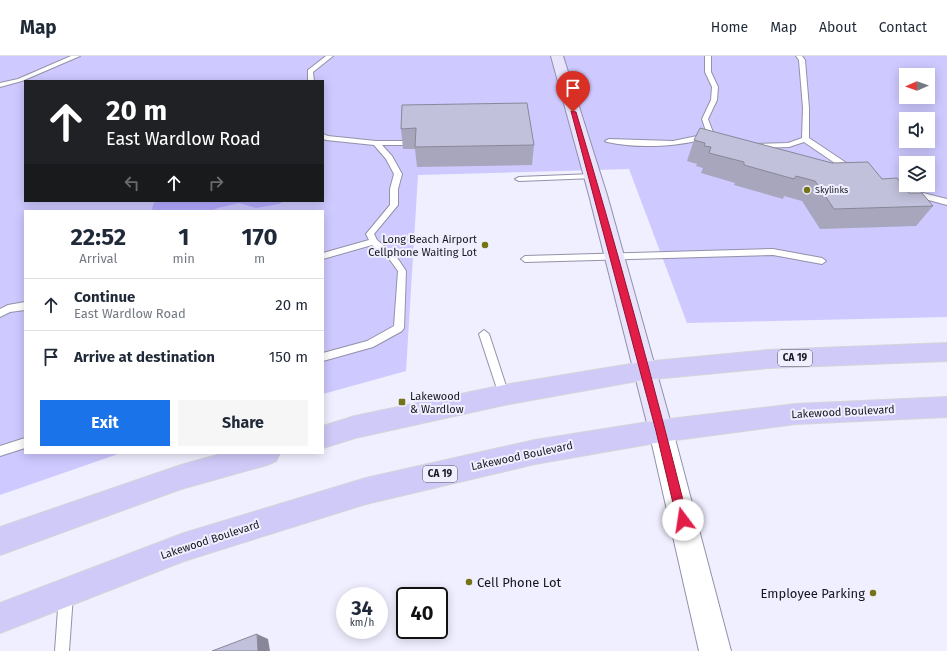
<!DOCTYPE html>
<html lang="en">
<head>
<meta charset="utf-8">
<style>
	body { margin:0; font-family:"Fira Sans",sans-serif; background:#f6f6f7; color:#1f2937; height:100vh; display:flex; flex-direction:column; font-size:15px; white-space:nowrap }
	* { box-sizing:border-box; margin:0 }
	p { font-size:13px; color:#747a83 }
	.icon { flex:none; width:22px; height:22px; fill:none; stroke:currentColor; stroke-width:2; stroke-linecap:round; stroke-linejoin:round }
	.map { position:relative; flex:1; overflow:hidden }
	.panel { position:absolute; left:24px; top:154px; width:300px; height:244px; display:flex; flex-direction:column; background:#fff; border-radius:0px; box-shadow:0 2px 10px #0003 }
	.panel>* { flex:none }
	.banner { position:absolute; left:24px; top:24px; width:300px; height:122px; border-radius:0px; box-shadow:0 2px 10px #0003; background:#202124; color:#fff; overflow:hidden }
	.needle { width:26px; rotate:268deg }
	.tools { position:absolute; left:899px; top:12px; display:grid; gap:8px }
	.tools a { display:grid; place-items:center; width:36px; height:36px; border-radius:0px; background:#fff; box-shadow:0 2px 10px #0003; font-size:20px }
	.speed { position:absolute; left:336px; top:531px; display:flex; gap:8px; font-size:20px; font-weight:700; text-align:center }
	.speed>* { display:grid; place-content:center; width:52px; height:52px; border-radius:50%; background:#fff; box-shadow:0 2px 10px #0003; line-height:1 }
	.speed small { font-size:10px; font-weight:400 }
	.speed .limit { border:2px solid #111; border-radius:6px; background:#fff; color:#111 }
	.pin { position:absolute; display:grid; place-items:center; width:34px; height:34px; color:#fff; margin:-41px -17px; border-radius:50% 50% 50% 0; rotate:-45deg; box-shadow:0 0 4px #0007 }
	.pin .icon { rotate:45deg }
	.me { position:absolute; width:44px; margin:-22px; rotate:346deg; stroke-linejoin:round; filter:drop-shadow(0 0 3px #0008) }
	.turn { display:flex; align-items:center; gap:14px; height:84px; padding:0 16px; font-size:18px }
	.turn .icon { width:52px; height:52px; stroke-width:2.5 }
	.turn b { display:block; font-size:28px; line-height:34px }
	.lanes { display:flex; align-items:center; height:38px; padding:0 16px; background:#0003; justify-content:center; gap:20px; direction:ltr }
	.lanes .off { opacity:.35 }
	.eta { display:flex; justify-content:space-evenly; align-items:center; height:68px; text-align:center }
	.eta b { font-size:24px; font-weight:700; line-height:28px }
	.action { display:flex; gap:8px; margin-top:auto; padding:8px 16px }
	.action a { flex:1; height:46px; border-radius:0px; background:#1a73e8; color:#fff; font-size:16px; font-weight:700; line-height:46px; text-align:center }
	.action a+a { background:#f6f6f7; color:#1f2937 }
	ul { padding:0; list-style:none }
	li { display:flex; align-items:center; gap:12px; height:52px; padding:0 16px; border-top:1px solid #e0e1e3 }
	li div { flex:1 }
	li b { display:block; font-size:15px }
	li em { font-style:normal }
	header { display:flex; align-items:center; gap:24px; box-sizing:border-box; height:56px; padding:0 20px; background:#fff; border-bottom:1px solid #e0e1e3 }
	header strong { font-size:19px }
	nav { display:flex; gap:22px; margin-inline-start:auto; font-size:14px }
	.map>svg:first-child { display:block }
	.green { fill:#cec9ff; fill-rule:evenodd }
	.water { fill:#b3aaff }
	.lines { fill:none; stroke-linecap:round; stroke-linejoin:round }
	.service-casing { stroke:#9291a9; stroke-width:2 }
	.tertiary-casing { stroke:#9291a9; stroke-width:2 }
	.secondary-casing { stroke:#9291a9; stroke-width:2 }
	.primary-casing { stroke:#d5d5d7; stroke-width:2 }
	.service { fill:#fff; fill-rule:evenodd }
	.tertiary { fill:#fff; fill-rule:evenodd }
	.secondary { fill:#e7e4fb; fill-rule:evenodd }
	.primary { fill:#cfcaf8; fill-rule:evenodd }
	.wall { fill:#a7a6bc }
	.shaded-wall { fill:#888799 }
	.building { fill:#c2c1db; stroke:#888799 }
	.route { fill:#e11d48; stroke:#92132f }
	.poi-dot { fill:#757318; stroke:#f0efff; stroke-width:1.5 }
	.labels { text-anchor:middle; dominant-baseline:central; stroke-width:4; stroke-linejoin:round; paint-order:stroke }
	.far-poi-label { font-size:9px; fill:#171720; stroke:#f0efff; text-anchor:start }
	.shield { fill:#f0efff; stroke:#585863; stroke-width:1 }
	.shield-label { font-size:10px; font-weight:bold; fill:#171720 }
	.poi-label { font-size:11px; fill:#171720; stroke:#f0efff; text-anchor:end }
	.street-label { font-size:11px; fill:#171720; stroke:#f0efff }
	.near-poi-label { font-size:13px; fill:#171720; stroke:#f0efff; text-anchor:start }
</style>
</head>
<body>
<header>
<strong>Map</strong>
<nav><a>Home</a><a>Map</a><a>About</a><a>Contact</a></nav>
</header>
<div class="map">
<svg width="947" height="595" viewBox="0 0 947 595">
	<rect width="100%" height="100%" fill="#f0efff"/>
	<path class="green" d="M0,0H947V261L687,267L629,113L418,119L406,315L323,338V155H25V397H121L0,439ZM906,19H928V41H906ZM25,25H323V145H25ZM906,63H928V85H906ZM906,107H928V129H906Z"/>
	<polygon class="water" points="155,145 284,145 279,148 256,152 239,147 218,152 211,155 153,155 152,152"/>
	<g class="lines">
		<g class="service-casing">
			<g id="service">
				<polygon points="71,0 80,0 22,25 0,31 0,27 18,23"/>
				<polygon points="326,0 333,0 313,16 314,25 308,25 308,14"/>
				<path d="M705,0H711V16L718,31L717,44L708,63L714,79L713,80C683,91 638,93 607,86L605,85L609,83L673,85L707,78L702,63L711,44L712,31L705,16Z"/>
				<polygon points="796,0 802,0 805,4 809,52 809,82 854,112 854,116 848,116 804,86 789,91 754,92 750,90 754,88 788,87 802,82 803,52 799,4"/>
				<polygon points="323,78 328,80 376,85 404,85 408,87 404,89 382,89 392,100 402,118 398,133 398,149 374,178 377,184 396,200 406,215 404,272 402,275 373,291 323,305 323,297 367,285 394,270 398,215 390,204 372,189 323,203 323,197 369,184 366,178 390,149 390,133 394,118 386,103 374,89 326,84 323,83"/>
				<polygon points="592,118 596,120 595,122 519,125 515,123 519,121"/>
				<polygon points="892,130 895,130 947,143 947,149 892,134"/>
				<polygon points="773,193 822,202 826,205 822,208 773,199 525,206 521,203 525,200"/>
				<polygon points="25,246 25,254 10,256 0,261 0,253 8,249"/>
				<polygon points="484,274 489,278 509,339 508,342 504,344 500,342 499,339 479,278"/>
				<polygon points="25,382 25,392 0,400 0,390"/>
				<polygon points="66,532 71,534 73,539 69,595 55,595 59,539 61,534"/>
			</g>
		</g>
		<g class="tertiary-casing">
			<polygon id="tertiary" points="661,364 670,367 673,375 731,595 699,595 649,375 652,367"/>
		</g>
		<g class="secondary-casing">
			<polygon id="secondary" points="551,0 563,0 607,139 673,375 670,383 661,386 652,383 649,375 589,139"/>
		</g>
		<g class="primary-casing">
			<g id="primary">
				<polygon points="947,287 947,305 768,312 643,324 504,349 355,382 323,392 323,370 355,360 504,329 643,306 768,294"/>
				<polygon points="947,341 947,361 796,368 661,386 535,408 366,448 184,505 0,577 0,547 184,477 366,422 535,384 661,364 796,348"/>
				<polygon points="224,397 280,397 276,405 267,409 181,433 0,499 0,471 181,409"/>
			</g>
		</g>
		<use href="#service" class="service"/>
		<use href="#tertiary" class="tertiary"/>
		<use href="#secondary" class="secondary"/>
		<use href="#primary" class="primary"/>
	</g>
	<g class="wall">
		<polygon points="402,49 534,89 532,109 417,111 415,93 403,93 401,73"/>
		<polygon points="694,84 882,123 933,150 916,170 820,173 802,145 784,140 783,143 734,129 735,127 701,117 703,112 696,110 697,108 687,105"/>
	</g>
	<polygon class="shaded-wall" points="257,578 268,583 270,595 258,595"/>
	<g class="building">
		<polygon points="527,47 534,89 415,91 416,72 401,73 402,49"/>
		<polygon points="700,72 832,107 868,106 882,123 897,122 909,137 922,137 933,150 834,153 815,125 796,120 794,123 744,109 744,106 709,97 711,91 704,90 705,87 694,84"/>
		<polygon points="257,578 258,595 212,595"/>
	</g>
	<path class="route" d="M571,55L576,56C617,192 654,328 688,464L687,468L683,470L679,468L677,464L656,375Z"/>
	<g class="poi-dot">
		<circle cx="807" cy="134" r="4"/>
		<circle cx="485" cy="189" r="4"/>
		<rect x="398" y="342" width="8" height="8" rx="2"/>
		<circle cx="469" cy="526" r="4"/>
		<circle cx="873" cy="537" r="4"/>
	</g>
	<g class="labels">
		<g class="far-poi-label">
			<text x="815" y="134">Skylinks</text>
		</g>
		<g class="shield">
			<rect x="778" y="294" width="34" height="16" rx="3"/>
			<rect x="423" y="410" width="34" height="16" rx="3"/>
		</g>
		<g class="shield-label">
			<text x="795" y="302">CA 19</text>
			<text x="440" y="418">CA 19</text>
		</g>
		<g class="poi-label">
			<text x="477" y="183">Long Beach Airport<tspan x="477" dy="13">Cellphone Waiting Lot</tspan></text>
			<text x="410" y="340" text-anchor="start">Lakewood<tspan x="410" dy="13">&amp; Wardlow</tspan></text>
		</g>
		<g class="street-label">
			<text transform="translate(843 356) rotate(-3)">Lakewood Boulevard</text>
			<text transform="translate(522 400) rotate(-12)">Lakewood Boulevard</text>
			<text transform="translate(210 484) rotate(-18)">Lakewood Boulevard</text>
		</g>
		<g class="near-poi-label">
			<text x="477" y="526">Cell Phone Lot</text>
			<text x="865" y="537" text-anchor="end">Employee Parking</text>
		</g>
	</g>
</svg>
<div class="tools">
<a><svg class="needle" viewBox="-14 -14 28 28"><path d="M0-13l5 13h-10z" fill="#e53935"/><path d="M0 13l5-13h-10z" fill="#747a83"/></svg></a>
<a><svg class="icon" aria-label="sound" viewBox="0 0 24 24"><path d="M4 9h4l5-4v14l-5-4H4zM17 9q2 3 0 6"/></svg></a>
<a><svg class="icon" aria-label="layers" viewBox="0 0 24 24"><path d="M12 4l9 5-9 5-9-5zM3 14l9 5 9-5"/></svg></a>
</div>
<div class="speed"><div>34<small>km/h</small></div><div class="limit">40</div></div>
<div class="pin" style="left:573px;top:56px;background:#d93025"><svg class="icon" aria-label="arrive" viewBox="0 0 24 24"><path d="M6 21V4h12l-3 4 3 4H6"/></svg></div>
<svg class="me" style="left:683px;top:464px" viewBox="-20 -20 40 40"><circle r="19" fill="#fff"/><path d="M0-13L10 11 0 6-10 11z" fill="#e11d48"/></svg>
<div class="banner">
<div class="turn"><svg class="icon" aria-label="ahead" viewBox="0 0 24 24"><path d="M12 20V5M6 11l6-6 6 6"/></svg><div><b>20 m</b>East Wardlow Road</div></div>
<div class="lanes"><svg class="icon off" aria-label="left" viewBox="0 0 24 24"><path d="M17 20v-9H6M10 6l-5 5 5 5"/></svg><svg class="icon" aria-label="ahead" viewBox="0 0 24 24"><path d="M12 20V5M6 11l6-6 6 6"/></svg><svg class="icon off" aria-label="right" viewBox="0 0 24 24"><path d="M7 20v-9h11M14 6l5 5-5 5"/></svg></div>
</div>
<section class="panel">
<div class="eta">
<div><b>22:52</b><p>Arrival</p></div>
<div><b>1</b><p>min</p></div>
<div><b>170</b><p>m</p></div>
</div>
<ul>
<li><svg class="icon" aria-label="ahead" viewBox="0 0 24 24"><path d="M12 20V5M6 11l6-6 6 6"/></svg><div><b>Continue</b><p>East Wardlow Road</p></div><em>20 m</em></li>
<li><svg class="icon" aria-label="arrive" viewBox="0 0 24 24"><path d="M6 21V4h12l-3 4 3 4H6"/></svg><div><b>Arrive at destination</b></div><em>150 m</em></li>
</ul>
<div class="action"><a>Exit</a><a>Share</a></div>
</section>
</div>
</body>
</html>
